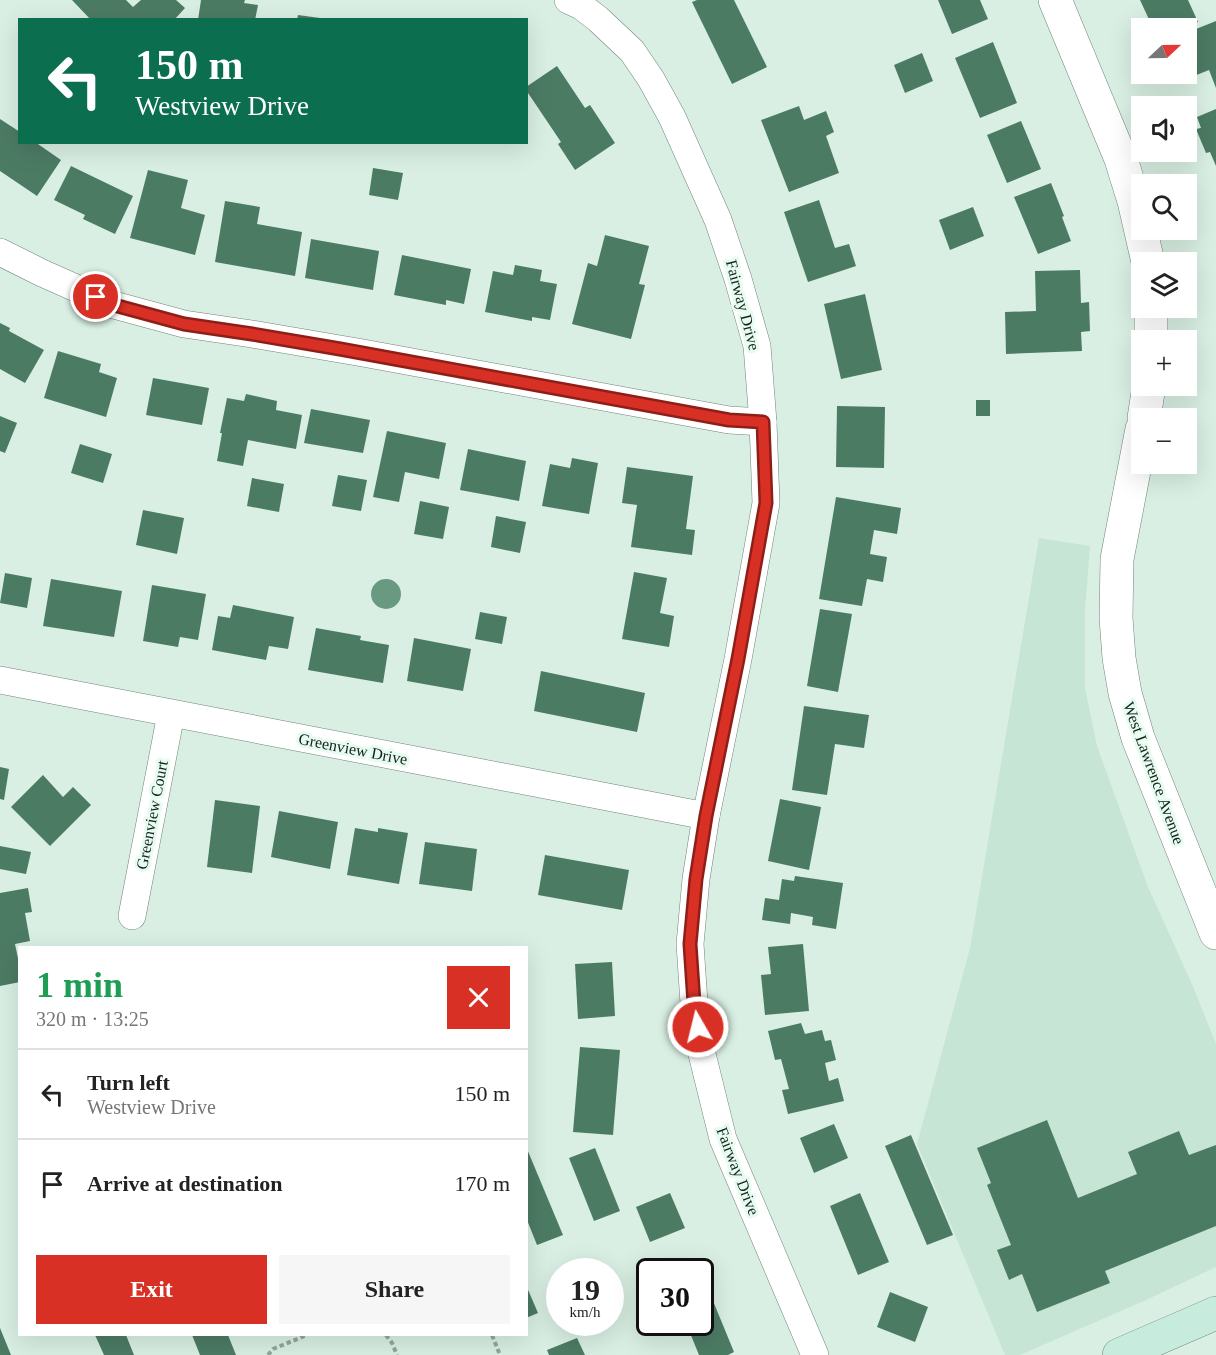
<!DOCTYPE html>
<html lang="en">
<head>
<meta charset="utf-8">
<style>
	body { margin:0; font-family:Georgia,serif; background:#f6f6f6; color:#222; height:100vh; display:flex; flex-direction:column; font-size:22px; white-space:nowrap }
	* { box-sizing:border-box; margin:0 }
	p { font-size:20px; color:#767676 }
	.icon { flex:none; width:33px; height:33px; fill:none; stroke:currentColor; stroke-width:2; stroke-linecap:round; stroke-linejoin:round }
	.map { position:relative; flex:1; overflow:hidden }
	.panel { position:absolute; left:18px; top:946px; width:510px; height:390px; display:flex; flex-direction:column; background:#fff; border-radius:0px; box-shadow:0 6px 24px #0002 }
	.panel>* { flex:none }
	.top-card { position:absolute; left:18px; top:18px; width:510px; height:126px; border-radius:0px; box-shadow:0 6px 24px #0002; background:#0b6e4f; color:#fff; overflow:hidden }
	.needle { width:39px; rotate:68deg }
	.tools { position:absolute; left:1131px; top:18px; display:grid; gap:12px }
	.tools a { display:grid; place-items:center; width:66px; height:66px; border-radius:0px; background:#fff; box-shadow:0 6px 24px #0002; font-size:30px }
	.speed { position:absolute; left:546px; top:1258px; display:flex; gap:12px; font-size:30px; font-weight:700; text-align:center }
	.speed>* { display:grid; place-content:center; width:78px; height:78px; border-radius:50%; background:#fff; box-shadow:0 6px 24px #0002; line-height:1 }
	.speed small { font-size:15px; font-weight:400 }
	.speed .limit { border:3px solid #111; border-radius:9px; background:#fff; color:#111 }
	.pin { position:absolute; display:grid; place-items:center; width:51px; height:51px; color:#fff; margin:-26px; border:3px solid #fff; border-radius:50%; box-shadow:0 2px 6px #0007 }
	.me { position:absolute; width:66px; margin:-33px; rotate:352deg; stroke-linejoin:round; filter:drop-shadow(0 0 4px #0008) }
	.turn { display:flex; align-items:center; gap:21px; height:126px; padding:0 18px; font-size:27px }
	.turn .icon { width:78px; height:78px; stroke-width:2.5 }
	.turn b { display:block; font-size:42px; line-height:51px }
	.round { display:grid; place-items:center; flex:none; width:63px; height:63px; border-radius:0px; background:#f6f6f6 }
	.summary { display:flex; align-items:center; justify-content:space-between; height:102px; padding:0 18px }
	h1 { font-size:36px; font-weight:700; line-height:45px; color:#1e9e55 }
	.primary-button { display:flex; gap:12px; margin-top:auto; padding:12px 18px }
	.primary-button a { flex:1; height:69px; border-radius:0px; background:#d93025; color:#fff; font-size:24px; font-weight:700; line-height:69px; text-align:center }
	.primary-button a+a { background:#f6f6f6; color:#222 }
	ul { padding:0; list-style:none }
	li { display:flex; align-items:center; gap:18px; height:90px; padding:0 18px; border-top:2px solid #e0e0e0 }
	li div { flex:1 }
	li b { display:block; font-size:22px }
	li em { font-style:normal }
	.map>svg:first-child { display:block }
	.built { fill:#c7e5d5 }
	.water { fill:#6a9982 }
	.building { fill:#4c7b64 }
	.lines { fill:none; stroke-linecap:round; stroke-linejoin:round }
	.minor-casing { stroke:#708479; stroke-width:28 }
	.tertiary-casing { stroke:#708479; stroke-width:34 }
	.secondary-casing { stroke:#708479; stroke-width:34 }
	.path { stroke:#94a59c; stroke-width:4; stroke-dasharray:4.5 3; stroke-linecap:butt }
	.minor { stroke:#fff; stroke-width:27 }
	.tertiary { stroke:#fff; stroke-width:33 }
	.secondary { stroke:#c7ebdc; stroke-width:33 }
	.route-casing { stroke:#8d1f18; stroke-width:15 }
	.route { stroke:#d93025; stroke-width:10 }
	.labels { text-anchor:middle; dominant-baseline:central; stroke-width:6; stroke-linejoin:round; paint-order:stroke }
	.street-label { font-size:16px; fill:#18201c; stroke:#e6fcf0 }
</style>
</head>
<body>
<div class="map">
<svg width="1216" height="1355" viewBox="0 0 1216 1355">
	<rect width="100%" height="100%" fill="#d9efe3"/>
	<polygon class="built" points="1039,538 1090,546 1085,611 1085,688 1097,746 1148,887 1192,984 1216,1044 1216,1267 1144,1301 1020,1355 1005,1355 917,1144 970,948"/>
	<circle class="water" cx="386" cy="594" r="15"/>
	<g class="building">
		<polygon points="72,0 126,0 133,7 141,0 176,0 185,8 174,20 91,20"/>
		<polygon points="201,0 245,0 244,3 258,5 255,20 198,20"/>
		<polygon points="697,0 734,0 767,67 732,84 692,2"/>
		<polygon points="938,0 980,0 988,19 952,34"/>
		<polygon points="1140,0 1188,0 1198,22 1182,28 1153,28"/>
		<polygon points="298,15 320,18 320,20 297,20"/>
		<polygon points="1216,21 1216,88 1209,70 1179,82 1176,74 1186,74 1186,33"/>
		<polygon points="993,42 1017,103 980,118 955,58"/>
		<polygon points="922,53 933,81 905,93 894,65"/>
		<polygon points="557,66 585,108 590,105 615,143 575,170 558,144 561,142 526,90 526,87"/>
		<polygon points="799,106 804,120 826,111 834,132 826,136 839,173 789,192 761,120"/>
		<polygon points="1216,109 1216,166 1210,152 1206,153 1196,129 1201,128 1197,117"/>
		<polygon points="0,119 20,132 20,142 35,142 61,160 37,196 0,171"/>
		<polygon points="1021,121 1041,169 1007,183 987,135"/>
		<polygon points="71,166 133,196 115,234 83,219 85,215 54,200"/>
		<polygon points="373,168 403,173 398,200 369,195"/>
		<polygon points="148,170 188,180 181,208 205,215 195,255 130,238"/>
		<polygon points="1051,183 1064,216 1062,217 1071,241 1038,254 1014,197"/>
		<polygon points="819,200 835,248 849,244 856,266 808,282 784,212"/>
		<polygon points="225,201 260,207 257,224 302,232 295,276 215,262"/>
		<polygon points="973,207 984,236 950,250 939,220"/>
		<polygon points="605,235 649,246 639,284 645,285 631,339 572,324 588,263 597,266"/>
		<polygon points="311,239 379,251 373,290 305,278"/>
		<polygon points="402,255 471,269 464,304 446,300 446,305 394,295"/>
		<polygon points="515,265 542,270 540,281 557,284 550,320 532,317 532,321 485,312 493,271 513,275"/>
		<polygon points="1080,270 1081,303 1089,302 1090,331 1081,332 1082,351 1006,354 1005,312 1036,311 1035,271"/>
		<polygon points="865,294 882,370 841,379 824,304"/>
		<polygon points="0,323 10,328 9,331 44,350 25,383 0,369"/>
		<polygon points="58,351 101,364 99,372 117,378 106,417 44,398"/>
		<polygon points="153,378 209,388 202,425 146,415"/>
		<polygon points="246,394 277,401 276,410 302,415 296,449 248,440 243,466 217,461 222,433 220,433 227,398 244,401"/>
		<rect x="976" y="400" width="14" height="16"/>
		<polygon points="837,406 885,407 884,468 836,467"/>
		<polygon points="311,409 370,420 363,453 304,443"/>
		<polygon points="0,416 17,423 5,453 0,451"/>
		<polygon points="387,431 446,443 439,479 405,472 399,502 373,497"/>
		<polygon points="80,444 112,454 103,483 71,473"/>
		<polygon points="468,449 526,461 519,501 460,490"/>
		<polygon points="572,458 598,463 589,514 542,506 550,464 570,468"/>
		<polygon points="627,467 693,476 686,529 695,530 692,555 631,547 637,505 622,503"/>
		<polygon points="338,475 367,480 361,511 332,506"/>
		<polygon points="252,478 284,484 279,512 247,506"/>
		<polygon points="836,497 901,508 897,534 874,530 870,554 887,557 883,582 867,579 862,606 819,599"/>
		<polygon points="420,501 449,507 443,539 414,534"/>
		<polygon points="143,510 184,518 177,554 136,545"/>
		<polygon points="496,516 526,522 520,553 491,547"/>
		<polygon points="634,572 667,578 660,613 674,616 669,647 622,639"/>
		<polygon points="5,573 32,578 27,608 0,603"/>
		<polygon points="51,579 122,591 114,637 43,626"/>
		<polygon points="152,585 206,594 198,640 180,637 178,647 143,641"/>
		<polygon points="233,605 294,617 288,649 269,646 266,660 212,650 218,616 230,618"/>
		<polygon points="820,609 852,614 838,692 807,686"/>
		<polygon points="480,612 507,617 502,644 475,639"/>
		<polygon points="316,628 361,636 360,640 389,645 383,683 308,670"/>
		<polygon points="414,638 471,649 463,691 407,681"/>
		<polygon points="541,671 645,693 637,732 534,711"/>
		<polygon points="804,706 869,715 864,748 835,744 827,795 792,790"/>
		<polygon points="0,767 9,769 4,800 0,799"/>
		<polygon points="43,775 63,797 73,787 91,805 50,846 11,807"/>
		<polygon points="780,799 821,807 809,870 768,861"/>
		<polygon points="215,800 260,806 252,873 207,867"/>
		<polygon points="279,811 338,822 330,869 271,857"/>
		<polygon points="355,828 378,832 378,828 408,833 399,884 347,875"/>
		<polygon points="425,842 477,849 472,891 419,884"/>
		<polygon points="0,846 31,852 26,874 0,869"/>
		<polygon points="545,855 629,870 622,910 538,895"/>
		<polygon points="795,876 843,883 836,929 812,925 813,917 791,913 790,924 762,920 765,898 779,900 782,879 794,881"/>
		<polygon points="28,888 32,912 25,913 30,941 15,944 20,968 20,982 0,986 0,893"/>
		<polygon points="803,944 809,1011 765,1015 761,975 771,974 768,947"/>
		<polygon points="612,962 615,1016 578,1019 575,964"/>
		<polygon points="801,1023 805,1034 822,1030 825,1041 831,1040 836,1060 825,1063 829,1081 838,1078 844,1101 788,1114 782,1090 789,1089 781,1059 775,1060 768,1031"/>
		<polygon points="580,1047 620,1050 613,1135 573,1132"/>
		<polygon points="1047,1120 1078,1198 1137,1174 1128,1152 1179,1131 1189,1155 1216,1145 1216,1226 1105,1271 1110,1283 1037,1312 1022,1274 1009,1280 997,1250 1011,1245 987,1185 991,1183 977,1148"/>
		<polygon points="834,1124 848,1158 814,1173 800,1138"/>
		<polygon points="911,1135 953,1235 927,1245 885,1146"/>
		<polygon points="595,1148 620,1211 594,1221 569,1158"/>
		<polygon points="527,1149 563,1235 537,1245 527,1220"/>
		<polygon points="670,1193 685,1228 650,1242 636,1207"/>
		<polygon points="860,1193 889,1262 858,1275 830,1206"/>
		<polygon points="704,1279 734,1352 728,1355 699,1355 686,1323 700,1323 700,1280"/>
		<polygon points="526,1285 538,1313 526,1318"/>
		<polygon points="890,1292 928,1307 915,1342 877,1327"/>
		<polygon points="0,1328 11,1355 0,1355"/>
		<polygon points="95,1335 126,1335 134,1355 104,1355"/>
		<polygon points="192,1335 228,1335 236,1355 200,1355"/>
		<polygon points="577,1338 585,1355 549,1355 547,1350"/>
	</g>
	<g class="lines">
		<g class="minor-casing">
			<g id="minor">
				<polyline points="568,0 581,6 598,19 632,51 651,79 672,117 718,220 738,279 757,346 763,422 766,503 738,659 706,816 696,879 690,944 694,1003 701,1050 723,1139 815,1355"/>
				<polyline points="0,252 42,273 114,305 184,324 252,334 363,353 729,420 763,422"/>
				<polyline points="0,680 706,816"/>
				<polyline points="132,916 171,714"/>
			</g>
		</g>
		<g class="tertiary-casing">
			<g id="tertiary">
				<polyline points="1055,0 1121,159 1134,201 1148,262"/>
				<polyline points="1151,308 1151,340"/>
				<polyline points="1144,418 1149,386"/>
				<polyline points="1142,429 1117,559 1116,618 1119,658 1125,693 1138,738 1216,933"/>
			</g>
		</g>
		<g class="secondary-casing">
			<polyline id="secondary" points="1119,1355 1216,1313"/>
		</g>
		<g class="path">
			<polyline points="386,1335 392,1343 397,1355"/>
			<polyline points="492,1335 500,1355"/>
			<polyline points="268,1355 273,1349 307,1335"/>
		</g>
		<use href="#minor" class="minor"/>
		<use href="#tertiary" class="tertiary"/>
		<use href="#secondary" class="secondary"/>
	</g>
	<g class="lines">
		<g class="route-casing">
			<polyline id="route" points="96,297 114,305 184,324 252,334 340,349 729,420 763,422 766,503 738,659 706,816 696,879 690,944 694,1003 698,1027"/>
		</g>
		<use href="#route" class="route"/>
	</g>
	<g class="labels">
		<g class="street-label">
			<text transform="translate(743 305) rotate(75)">Fairway Drive</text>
			<text transform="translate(353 749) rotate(11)">Greenview Drive</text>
			<text transform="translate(1154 773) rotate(70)">West Lawrence Avenue</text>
			<text transform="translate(152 815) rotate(-79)">Greenview Court</text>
			<text transform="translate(738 1171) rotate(69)">Fairway Drive</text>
		</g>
	</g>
</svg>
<div class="tools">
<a><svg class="needle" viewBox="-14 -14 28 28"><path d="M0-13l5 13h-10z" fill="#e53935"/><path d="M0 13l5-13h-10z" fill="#767676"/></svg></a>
<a><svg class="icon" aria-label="sound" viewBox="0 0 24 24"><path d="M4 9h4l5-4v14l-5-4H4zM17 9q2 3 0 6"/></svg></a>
<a><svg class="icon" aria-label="search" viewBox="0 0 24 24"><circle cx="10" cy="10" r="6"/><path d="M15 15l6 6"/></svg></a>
<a><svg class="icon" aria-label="layers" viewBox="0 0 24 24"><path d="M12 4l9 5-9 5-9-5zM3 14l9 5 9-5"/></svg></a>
<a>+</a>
<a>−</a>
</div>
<div class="speed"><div>19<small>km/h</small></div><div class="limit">30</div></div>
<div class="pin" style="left:96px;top:297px;background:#d93025"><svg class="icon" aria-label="arrive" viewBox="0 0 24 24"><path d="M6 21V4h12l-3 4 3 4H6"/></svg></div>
<svg class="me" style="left:698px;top:1027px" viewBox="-20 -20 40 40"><circle r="17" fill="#d93025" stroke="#fff" stroke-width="3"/><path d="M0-11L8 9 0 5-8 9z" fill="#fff"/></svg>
<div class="top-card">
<div class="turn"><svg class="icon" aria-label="left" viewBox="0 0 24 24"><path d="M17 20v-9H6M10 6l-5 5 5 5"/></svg><div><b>150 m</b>Westview Drive</div></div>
</div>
<section class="panel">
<div class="summary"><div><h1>1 min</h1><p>320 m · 13:25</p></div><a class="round" style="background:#d93025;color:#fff"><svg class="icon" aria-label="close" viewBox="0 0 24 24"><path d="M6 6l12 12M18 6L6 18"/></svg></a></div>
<ul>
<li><svg class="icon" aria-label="left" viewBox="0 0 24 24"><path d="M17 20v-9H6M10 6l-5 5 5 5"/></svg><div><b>Turn left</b><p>Westview Drive</p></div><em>150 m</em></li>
<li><svg class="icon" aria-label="arrive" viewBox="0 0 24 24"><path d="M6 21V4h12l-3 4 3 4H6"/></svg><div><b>Arrive at destination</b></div><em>170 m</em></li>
</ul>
<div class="primary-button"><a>Exit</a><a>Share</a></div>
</section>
</div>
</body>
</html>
